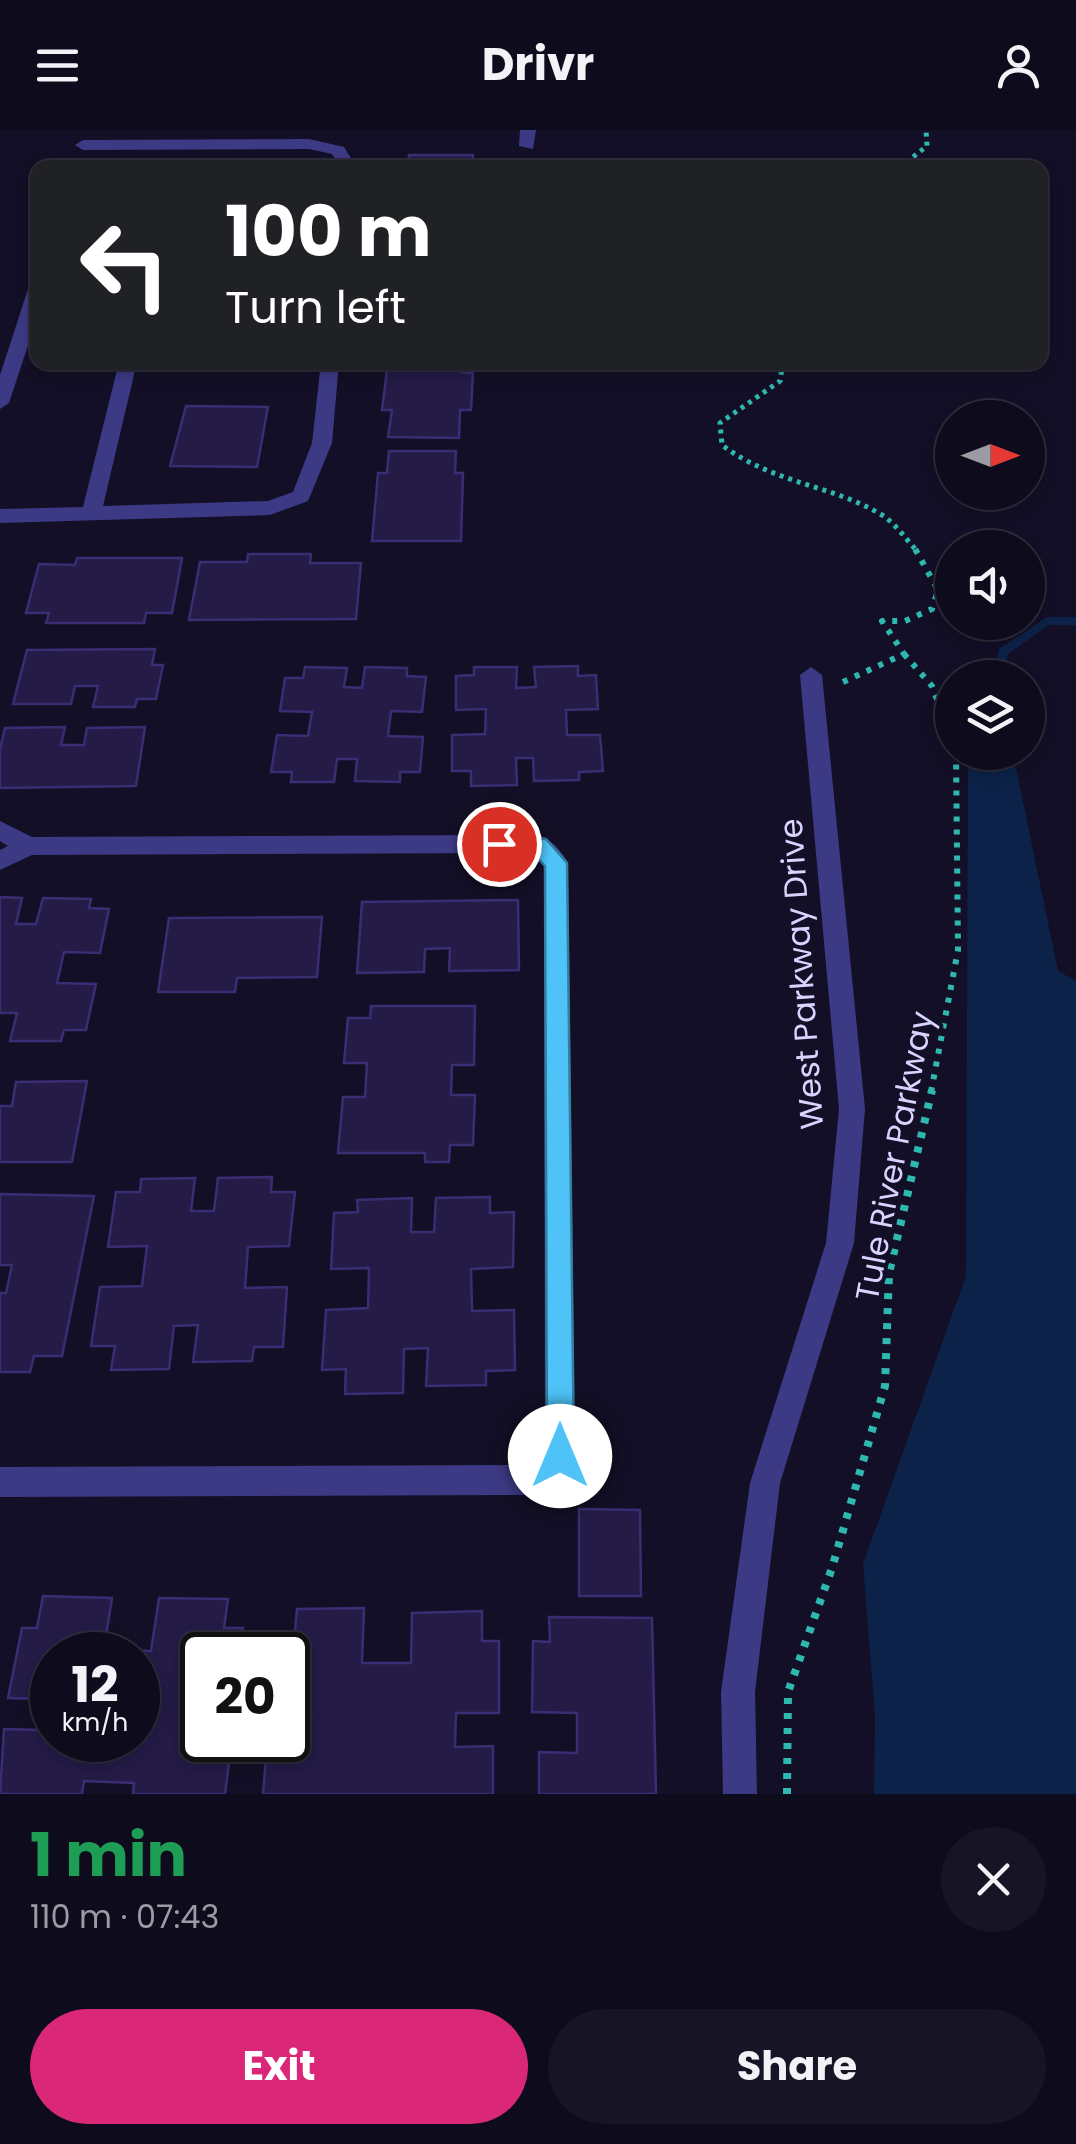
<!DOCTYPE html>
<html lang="en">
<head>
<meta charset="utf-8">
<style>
	body { margin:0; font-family:Poppins,sans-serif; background:#171425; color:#f1f3f6; height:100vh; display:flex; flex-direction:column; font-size:38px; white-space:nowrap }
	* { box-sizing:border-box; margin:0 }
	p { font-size:32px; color:#9b9ba3 }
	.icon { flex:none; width:55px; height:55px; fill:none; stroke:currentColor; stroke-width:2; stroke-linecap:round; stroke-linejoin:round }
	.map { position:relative; height:1664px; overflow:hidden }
	.side { display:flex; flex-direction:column; background:#0e0b1c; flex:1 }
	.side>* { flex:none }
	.top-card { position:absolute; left:30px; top:30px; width:1018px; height:210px; border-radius:20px; box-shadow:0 5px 15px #0003,0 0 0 2px #2e2b3b; background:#202124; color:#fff; overflow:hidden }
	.needle { width:65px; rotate:90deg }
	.tools { position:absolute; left:935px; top:270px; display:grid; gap:20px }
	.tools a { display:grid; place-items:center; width:110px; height:110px; border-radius:50%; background:#0e0b1c; box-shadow:0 5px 15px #0003,0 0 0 2px #2e2b3b; font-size:50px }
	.speed { position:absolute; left:30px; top:1502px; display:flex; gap:20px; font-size:50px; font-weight:700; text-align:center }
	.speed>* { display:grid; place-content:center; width:130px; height:130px; border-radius:50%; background:#0e0b1c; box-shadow:0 5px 15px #0003,0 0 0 2px #2e2b3b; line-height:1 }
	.speed small { font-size:25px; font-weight:400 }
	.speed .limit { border:5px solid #111; border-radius:15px; background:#fff; color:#111 }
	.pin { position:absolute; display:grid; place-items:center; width:85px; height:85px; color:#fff; margin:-42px; border:5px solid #fff; border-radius:50%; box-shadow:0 2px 10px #0007 }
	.me { position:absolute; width:110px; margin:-55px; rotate:0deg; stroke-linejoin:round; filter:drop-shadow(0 0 8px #0008) }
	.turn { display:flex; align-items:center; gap:35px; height:210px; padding:0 30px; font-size:45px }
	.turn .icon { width:130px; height:130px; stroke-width:2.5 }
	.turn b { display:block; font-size:70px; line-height:85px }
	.round { display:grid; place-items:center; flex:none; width:105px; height:105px; border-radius:52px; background:#171425 }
	.headline { display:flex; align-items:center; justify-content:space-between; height:170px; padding:0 30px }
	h1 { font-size:60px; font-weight:700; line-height:75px; color:#1e9e55 }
	.primary-button { display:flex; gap:20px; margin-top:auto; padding:20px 30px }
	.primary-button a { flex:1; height:115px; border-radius:60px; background:#db2777; color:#fff; font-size:40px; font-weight:700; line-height:115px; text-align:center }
	.primary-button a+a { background:#171425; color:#f1f3f6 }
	header { display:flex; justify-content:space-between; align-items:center; height:130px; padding:0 30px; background:#0e0b1c; font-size:45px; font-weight:700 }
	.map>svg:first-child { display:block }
	.water { fill:#0c2248 }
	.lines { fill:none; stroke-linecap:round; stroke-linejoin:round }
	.stream { fill:#0c2248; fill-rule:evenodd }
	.building { fill:#241b47; stroke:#3b2d73; stroke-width:2.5; fill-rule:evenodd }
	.path-far2 { stroke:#2fb8b0; stroke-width:5; stroke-dasharray:4 5; stroke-linecap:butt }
	.path-far1 { stroke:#2fb8b0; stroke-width:6; stroke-dasharray:5 8; stroke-linecap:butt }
	.path { stroke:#2fb8b0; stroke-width:8; stroke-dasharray:6 9; stroke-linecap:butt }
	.minor { fill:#3d3a85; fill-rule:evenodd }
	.route { fill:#4fc3f7; stroke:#337fa1; stroke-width:2.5 }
	.labels { text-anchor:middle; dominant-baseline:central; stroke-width:8; stroke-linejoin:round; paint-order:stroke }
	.street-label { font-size:32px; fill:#d9d4ff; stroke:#130f26 }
</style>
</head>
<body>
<header><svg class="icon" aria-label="menu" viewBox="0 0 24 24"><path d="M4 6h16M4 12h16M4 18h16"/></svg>Drivr<svg class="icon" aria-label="person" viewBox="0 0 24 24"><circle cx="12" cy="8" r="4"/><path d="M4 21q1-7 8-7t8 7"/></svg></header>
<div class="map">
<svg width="1076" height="1664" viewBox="0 0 1076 1664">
	<rect width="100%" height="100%" fill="#130f26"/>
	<polygon class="water" points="968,623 1013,623 1058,841 1076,851 1076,1664 874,1664 875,1587 863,1434 966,1146"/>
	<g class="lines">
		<polygon class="stream" points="1047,487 1076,487 1076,495 1049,495 1008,524 1002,548 991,548 999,519"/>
	</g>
	<g class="building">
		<polygon points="409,25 473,25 472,38 408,38"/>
		<polygon points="388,232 463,232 462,242 473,243 471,280 460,280 459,308 388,307 392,280 382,280"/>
		<polygon points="186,276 268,277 257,337 170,336"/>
		<polygon points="389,321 456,321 455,343 463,343 461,411 372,411 378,343 387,343"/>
		<polygon points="248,424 311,424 310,433 361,433 356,489 189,490 200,432 247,432"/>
		<polygon points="77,428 182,428 172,483 146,483 144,493 46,493 49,483 26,483 39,434 75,435"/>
		<polygon points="155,519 152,535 163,535 156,569 137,569 135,577 93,577 98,556 75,556 71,574 13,574 27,520"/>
		<polygon points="578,536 578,546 596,545 598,579 566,580 567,605 600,605 603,641 579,642 579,650 534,651 533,628 516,628 517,655 471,656 471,641 452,641 452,605 485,604 486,579 456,580 456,546 474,545 474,537 517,537 516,558 536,557 534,537"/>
		<polygon points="305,537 347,538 344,557 362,558 365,537 407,538 407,546 426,547 422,582 391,581 388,606 423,607 420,642 400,642 400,652 355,651 357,629 337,629 334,652 291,652 292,642 271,642 277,605 308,606 312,582 280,581 285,548 303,548"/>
		<polygon points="65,597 61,615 84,615 87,598 145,597 136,656 0,658 0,619 5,598"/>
		<polygon points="0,767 22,768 16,794 36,794 43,768 91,769 89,778 109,779 100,823 64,822 57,853 96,854 86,900 64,900 61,911 10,911 17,883 0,883"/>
		<polygon points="518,770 519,840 449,841 450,818 425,819 424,842 357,843 362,772"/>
		<polygon points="322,787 317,847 237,848 235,862 158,862 169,788"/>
		<polygon points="371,876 475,876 474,935 452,935 451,965 475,965 473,1015 450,1015 449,1032 425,1032 425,1023 338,1023 343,967 365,967 367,933 344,933 348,888 370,888"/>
		<polygon points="87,951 72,1032 0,1032 0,976 12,976 16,952"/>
		<polygon points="272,1047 271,1062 295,1062 289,1116 248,1117 245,1158 287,1157 283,1217 254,1217 252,1231 193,1232 198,1195 174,1196 169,1239 111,1240 115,1216 91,1216 100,1157 142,1156 147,1116 108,1117 116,1062 140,1062 141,1049 195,1048 191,1081 214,1081 218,1048"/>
		<polygon points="0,1064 94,1066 62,1226 34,1226 30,1242 0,1242 0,1163 6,1163 12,1135 0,1135"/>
		<polygon points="490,1067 490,1083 514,1082 513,1137 471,1139 472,1181 514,1180 515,1240 486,1241 486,1255 426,1256 428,1218 404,1219 403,1263 345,1264 346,1239 322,1240 326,1180 368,1178 369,1138 331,1139 334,1083 358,1082 357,1070 412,1068 411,1102 434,1102 436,1068"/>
		<polygon points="579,1379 640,1380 641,1466 579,1466"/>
		<path d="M43,1466L112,1468L104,1519L151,1521L159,1468L228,1469L224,1498H243L240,1525H202V1568H193L190,1599H202V1610H232L225,1664H133L134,1653L84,1651L82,1664H0L4,1599L45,1600L50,1569L8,1568L22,1498H37ZM52,1525H138V1610H52Z"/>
		<polygon points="364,1478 362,1533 411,1533 412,1483 482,1481 482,1511 499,1511 499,1583 456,1583 455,1617 493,1616 493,1664 263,1664 267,1616 310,1615 311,1585 288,1585 288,1525 274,1525 275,1512 294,1512 297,1479"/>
		<polygon points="549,1487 652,1488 656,1664 539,1664 539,1622 577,1623 577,1583 532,1582 533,1511 550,1512"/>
	</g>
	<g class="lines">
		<g class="path-far2">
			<polyline points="899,38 927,16 926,0"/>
			<path d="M783,232L780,251L720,293L722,315C774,354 830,354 882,385C895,393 906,409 916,420"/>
		</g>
		<g class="path-far1">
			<polyline points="904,524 932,556 952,610"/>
			<polyline points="843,552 904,524 882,491 905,491 932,479 938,460 914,417"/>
			<polyline points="931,962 958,820 956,622"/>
		</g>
		<polyline class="path" points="787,1664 788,1562 832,1438 885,1256 889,1143 932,960"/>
		<g class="minor">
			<polygon points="520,0 536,0 533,19 519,16"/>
			<polygon points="309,9 344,17 357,38 341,38 332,24 309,19 83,20 75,15 83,10"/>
			<polygon points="38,151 38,185 9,273 0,279 0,245 29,156"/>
			<polygon points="119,232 137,232 103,376 268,371 293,362 312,313 321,232 339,232 332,313 308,371 270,385 0,393 0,379 83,377"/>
			<polygon points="811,537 822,545 865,979 854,1113 780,1353 755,1562 757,1664 723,1664 721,1562 750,1353 826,1113 839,979 800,545"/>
			<path d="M0,691L32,707L538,705C551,709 562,721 568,733L575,1326C568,1343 552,1358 535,1365L0,1367V1337L529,1335L545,1319L544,736L532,723L32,725L0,740V720L8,716L0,711Z"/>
		</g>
	</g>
	<polygon class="route" points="499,706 546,709 567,733 574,1326 570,1336 560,1340 551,1336 547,1326 545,736 533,723 491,720 488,714"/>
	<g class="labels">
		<g class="street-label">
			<text transform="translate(801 844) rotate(-94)">West Parkway Drive</text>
			<text transform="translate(894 1026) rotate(-79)">Tule River Parkway</text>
		</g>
	</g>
</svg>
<div class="tools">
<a><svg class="needle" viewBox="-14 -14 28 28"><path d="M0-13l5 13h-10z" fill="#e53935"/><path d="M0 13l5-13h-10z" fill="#9b9ba3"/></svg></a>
<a><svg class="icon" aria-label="sound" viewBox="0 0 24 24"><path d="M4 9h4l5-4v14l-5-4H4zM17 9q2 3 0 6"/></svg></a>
<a><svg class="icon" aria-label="layers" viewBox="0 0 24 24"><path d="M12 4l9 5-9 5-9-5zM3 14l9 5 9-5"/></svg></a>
</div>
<div class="speed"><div>12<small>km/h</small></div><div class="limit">20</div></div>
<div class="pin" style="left:499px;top:714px;background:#d93025"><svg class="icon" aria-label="arrive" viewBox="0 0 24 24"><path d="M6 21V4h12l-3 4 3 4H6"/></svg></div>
<svg class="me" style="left:560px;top:1326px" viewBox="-20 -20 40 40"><circle r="19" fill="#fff"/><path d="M0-13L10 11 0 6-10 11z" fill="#4fc3f7"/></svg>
<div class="top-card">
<div class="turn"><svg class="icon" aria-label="left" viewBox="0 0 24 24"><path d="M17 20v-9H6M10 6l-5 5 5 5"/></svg><div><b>100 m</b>Turn left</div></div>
</div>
</div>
<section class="side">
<div class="headline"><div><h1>1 min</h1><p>110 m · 07:43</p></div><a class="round"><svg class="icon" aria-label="close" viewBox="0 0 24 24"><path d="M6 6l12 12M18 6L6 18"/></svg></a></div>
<div class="primary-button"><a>Exit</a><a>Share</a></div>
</section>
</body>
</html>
